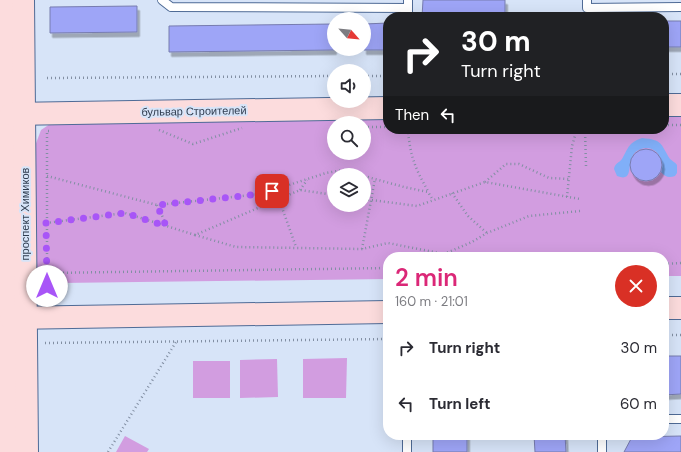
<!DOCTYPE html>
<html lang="en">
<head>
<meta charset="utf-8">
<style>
	body { margin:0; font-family:"DM Sans",sans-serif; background:#f2f2f3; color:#2b2b33; height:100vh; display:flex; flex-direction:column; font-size:15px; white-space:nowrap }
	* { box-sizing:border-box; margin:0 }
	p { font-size:13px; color:#7c7c81 }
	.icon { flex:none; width:22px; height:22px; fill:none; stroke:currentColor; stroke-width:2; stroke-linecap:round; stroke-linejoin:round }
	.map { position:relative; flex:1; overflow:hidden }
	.side { position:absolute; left:383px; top:252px; width:286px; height:188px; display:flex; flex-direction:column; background:#fff; border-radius:16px; box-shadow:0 4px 16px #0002 }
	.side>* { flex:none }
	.guide { position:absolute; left:383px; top:12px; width:286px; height:122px; border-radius:16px; box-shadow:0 4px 16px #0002; background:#202124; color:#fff; overflow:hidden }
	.needle { width:26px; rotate:117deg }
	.fabs { position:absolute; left:327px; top:12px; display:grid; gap:8px }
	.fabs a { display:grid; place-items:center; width:44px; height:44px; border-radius:50%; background:#fff; box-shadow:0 4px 16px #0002; font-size:20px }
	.pin { position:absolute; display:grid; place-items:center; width:34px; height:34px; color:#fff; margin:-17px; border-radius:8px; box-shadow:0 2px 6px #0006 }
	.me { position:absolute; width:44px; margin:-22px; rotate:0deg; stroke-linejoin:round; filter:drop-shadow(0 0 3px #0008) }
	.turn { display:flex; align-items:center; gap:14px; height:84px; padding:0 12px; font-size:18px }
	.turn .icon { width:52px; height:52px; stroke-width:2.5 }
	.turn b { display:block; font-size:28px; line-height:34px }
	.then { display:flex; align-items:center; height:38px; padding:0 12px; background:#0003; gap:8px; font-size:15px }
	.round { display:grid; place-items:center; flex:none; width:42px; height:42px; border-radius:21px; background:#f2f2f3 }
	.head { display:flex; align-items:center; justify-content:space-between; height:68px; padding:0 12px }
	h1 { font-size:24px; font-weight:600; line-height:30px; color:#db2777 }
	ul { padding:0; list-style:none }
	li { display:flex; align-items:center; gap:12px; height:56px; padding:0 12px }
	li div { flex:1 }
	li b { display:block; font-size:15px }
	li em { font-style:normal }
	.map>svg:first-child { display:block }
	.green { fill:#d29de0; fill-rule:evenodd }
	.water { fill:#80aff8 }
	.building { fill:#9ea5f7; stroke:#777caf; filter:url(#shadow) }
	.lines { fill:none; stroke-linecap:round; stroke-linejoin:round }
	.lane-casing { stroke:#4f6b96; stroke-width:10 }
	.secondary-casing { stroke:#4f6b96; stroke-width:24 }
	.path { stroke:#828fa3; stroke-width:2.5; stroke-dasharray:1 3; stroke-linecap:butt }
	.lane { stroke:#fff; stroke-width:8 }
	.secondary { stroke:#fcdcdd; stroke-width:22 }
	.route { stroke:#a855f7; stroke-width:7; stroke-dasharray:0 12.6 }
	.labels { text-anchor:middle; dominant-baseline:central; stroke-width:4; stroke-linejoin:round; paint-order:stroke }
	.street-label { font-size:11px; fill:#303d50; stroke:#d7e4f8 }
</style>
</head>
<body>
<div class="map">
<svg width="681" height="452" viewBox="0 0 681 452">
	<defs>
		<filter id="shadow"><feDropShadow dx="2.5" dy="4.5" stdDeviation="0" flood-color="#0004"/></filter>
	</defs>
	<rect width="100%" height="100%" fill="#d7e4f8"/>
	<g class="green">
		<path d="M664,113H681V276H664V257H388V279L60,283L47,286L36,265L35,146L41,130L53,122L388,116V129H664ZM334,123H364V153H334ZM334,175H364V205H334Z"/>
		<polygon points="347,358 346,398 303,398 303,359"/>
		<polygon points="277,359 278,397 240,398 240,360"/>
		<rect x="193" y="361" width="37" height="37"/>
		<polygon points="125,436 149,449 147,452 116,452"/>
	</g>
	<path class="water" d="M642,138C663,140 660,143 670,159C672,161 675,162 677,165V173L675,176C669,178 665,177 661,172C665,159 655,144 641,149C622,155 638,184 617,176L614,169C615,163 619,163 622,159C629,147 628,143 642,138Z"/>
	<g class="building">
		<polygon points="423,0 505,0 505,17 422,17"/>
		<polygon points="137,6 137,32 50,33 50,7"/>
		<rect x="664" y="21" width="17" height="26"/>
		<polygon points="388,23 388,50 364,50 364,24"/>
		<polygon points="334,24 334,50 169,52 169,26"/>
		<circle cx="646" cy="165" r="16"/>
		<polygon points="664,356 681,356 681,394 664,395"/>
		<rect x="433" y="435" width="34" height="17"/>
		<polygon points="534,435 565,435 566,452 535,452"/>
		<polygon points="681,436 681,452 624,452 632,437"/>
	</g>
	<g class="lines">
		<g class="lane-casing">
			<g id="lane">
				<polyline points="162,0 171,7 408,8"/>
				<polyline points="587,0 587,8 681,7"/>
				<polyline points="408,17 408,0"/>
				<polyline points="664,419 681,419"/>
				<polyline points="407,435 407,452"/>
				<polyline points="602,435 602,452"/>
			</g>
		</g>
		<g class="secondary-casing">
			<g id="secondary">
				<polyline points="5,0 8,452"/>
				<polyline points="23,0 27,452"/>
				<polyline points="664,105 681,105"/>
				<polyline points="11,114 388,108"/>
				<polyline points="664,308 681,308"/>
				<polyline points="11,318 388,312"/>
			</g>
		</g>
		<g class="path">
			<polyline points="664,74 681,74"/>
			<polyline points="364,76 388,76"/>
			<polyline points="47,78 334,76"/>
			<polyline points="664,125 681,125"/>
			<polyline points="364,127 388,127"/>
			<path d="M408,129C410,156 415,168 428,191"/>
			<polyline points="585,129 586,166"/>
			<polyline points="159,130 193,144 242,128"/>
			<polyline points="47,176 157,205 261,194 326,173 343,170 360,175"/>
			<polyline points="364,176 404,187 428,192 433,200"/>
			<polyline points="485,182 506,164 519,164 549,178 569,179"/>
			<polyline points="300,190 307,180"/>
			<polyline points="452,193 468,216 487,233"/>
			<polyline points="567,197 572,146 577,129"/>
			<polyline points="279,199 296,247"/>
			<polyline points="364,199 417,206 485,182 580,199"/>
			<polyline points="157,205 167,226"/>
			<polyline points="46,223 125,213 195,235 300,190 334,195"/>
			<polyline points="195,235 236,247 362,249 388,243 444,254 472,242 487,233 529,216 580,211"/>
			<polyline points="362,249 375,179"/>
			<polyline points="664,264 681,263"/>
			<polyline points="47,273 388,268"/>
			<polyline points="47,286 47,131 49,131"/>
			<polyline points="664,335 681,335"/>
			<polyline points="45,343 388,339"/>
			<polyline points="108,452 176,342"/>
		</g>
		<use href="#lane" class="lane"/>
		<use href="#secondary" class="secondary"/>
	</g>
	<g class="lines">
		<polyline class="route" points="47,286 46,223 125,213 166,226 157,205 261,194 272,191"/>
	</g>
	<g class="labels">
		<g class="street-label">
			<text transform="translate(194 111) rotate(-1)">бульвар Строителей</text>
			<text transform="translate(25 214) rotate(-90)">проспект Химиков</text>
		</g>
	</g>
</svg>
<div class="fabs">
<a><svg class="needle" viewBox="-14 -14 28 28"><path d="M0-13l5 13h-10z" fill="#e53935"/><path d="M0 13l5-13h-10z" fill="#7c7c81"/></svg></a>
<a><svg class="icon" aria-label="sound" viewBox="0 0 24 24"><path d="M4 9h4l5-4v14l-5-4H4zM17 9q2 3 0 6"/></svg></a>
<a><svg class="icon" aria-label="search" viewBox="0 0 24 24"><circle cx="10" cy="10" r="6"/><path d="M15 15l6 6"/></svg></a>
<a><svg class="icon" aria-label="layers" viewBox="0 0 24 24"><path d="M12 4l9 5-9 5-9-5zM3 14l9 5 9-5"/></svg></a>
</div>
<div class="pin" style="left:272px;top:191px;background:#d93025"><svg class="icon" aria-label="arrive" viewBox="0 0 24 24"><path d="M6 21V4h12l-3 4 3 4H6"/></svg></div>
<svg class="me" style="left:47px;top:286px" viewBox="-20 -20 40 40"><circle r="19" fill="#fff"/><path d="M0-13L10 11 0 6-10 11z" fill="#a855f7"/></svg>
<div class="guide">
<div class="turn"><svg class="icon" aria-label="right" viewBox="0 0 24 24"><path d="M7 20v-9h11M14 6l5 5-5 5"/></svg><div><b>30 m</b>Turn right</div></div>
<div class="then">Then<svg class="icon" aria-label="left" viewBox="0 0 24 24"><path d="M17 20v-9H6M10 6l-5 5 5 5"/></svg></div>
</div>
<section class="side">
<div class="head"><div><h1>2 min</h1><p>160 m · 21:01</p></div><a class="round" style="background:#d93025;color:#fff"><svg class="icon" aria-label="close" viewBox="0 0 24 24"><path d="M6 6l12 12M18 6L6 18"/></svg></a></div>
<ul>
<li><svg class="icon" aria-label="right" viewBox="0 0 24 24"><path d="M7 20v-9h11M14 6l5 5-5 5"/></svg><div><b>Turn right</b></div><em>30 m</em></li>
<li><svg class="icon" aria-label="left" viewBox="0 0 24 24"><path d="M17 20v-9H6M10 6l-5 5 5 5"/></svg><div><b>Turn left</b></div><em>60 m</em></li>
</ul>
</section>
</div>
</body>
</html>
